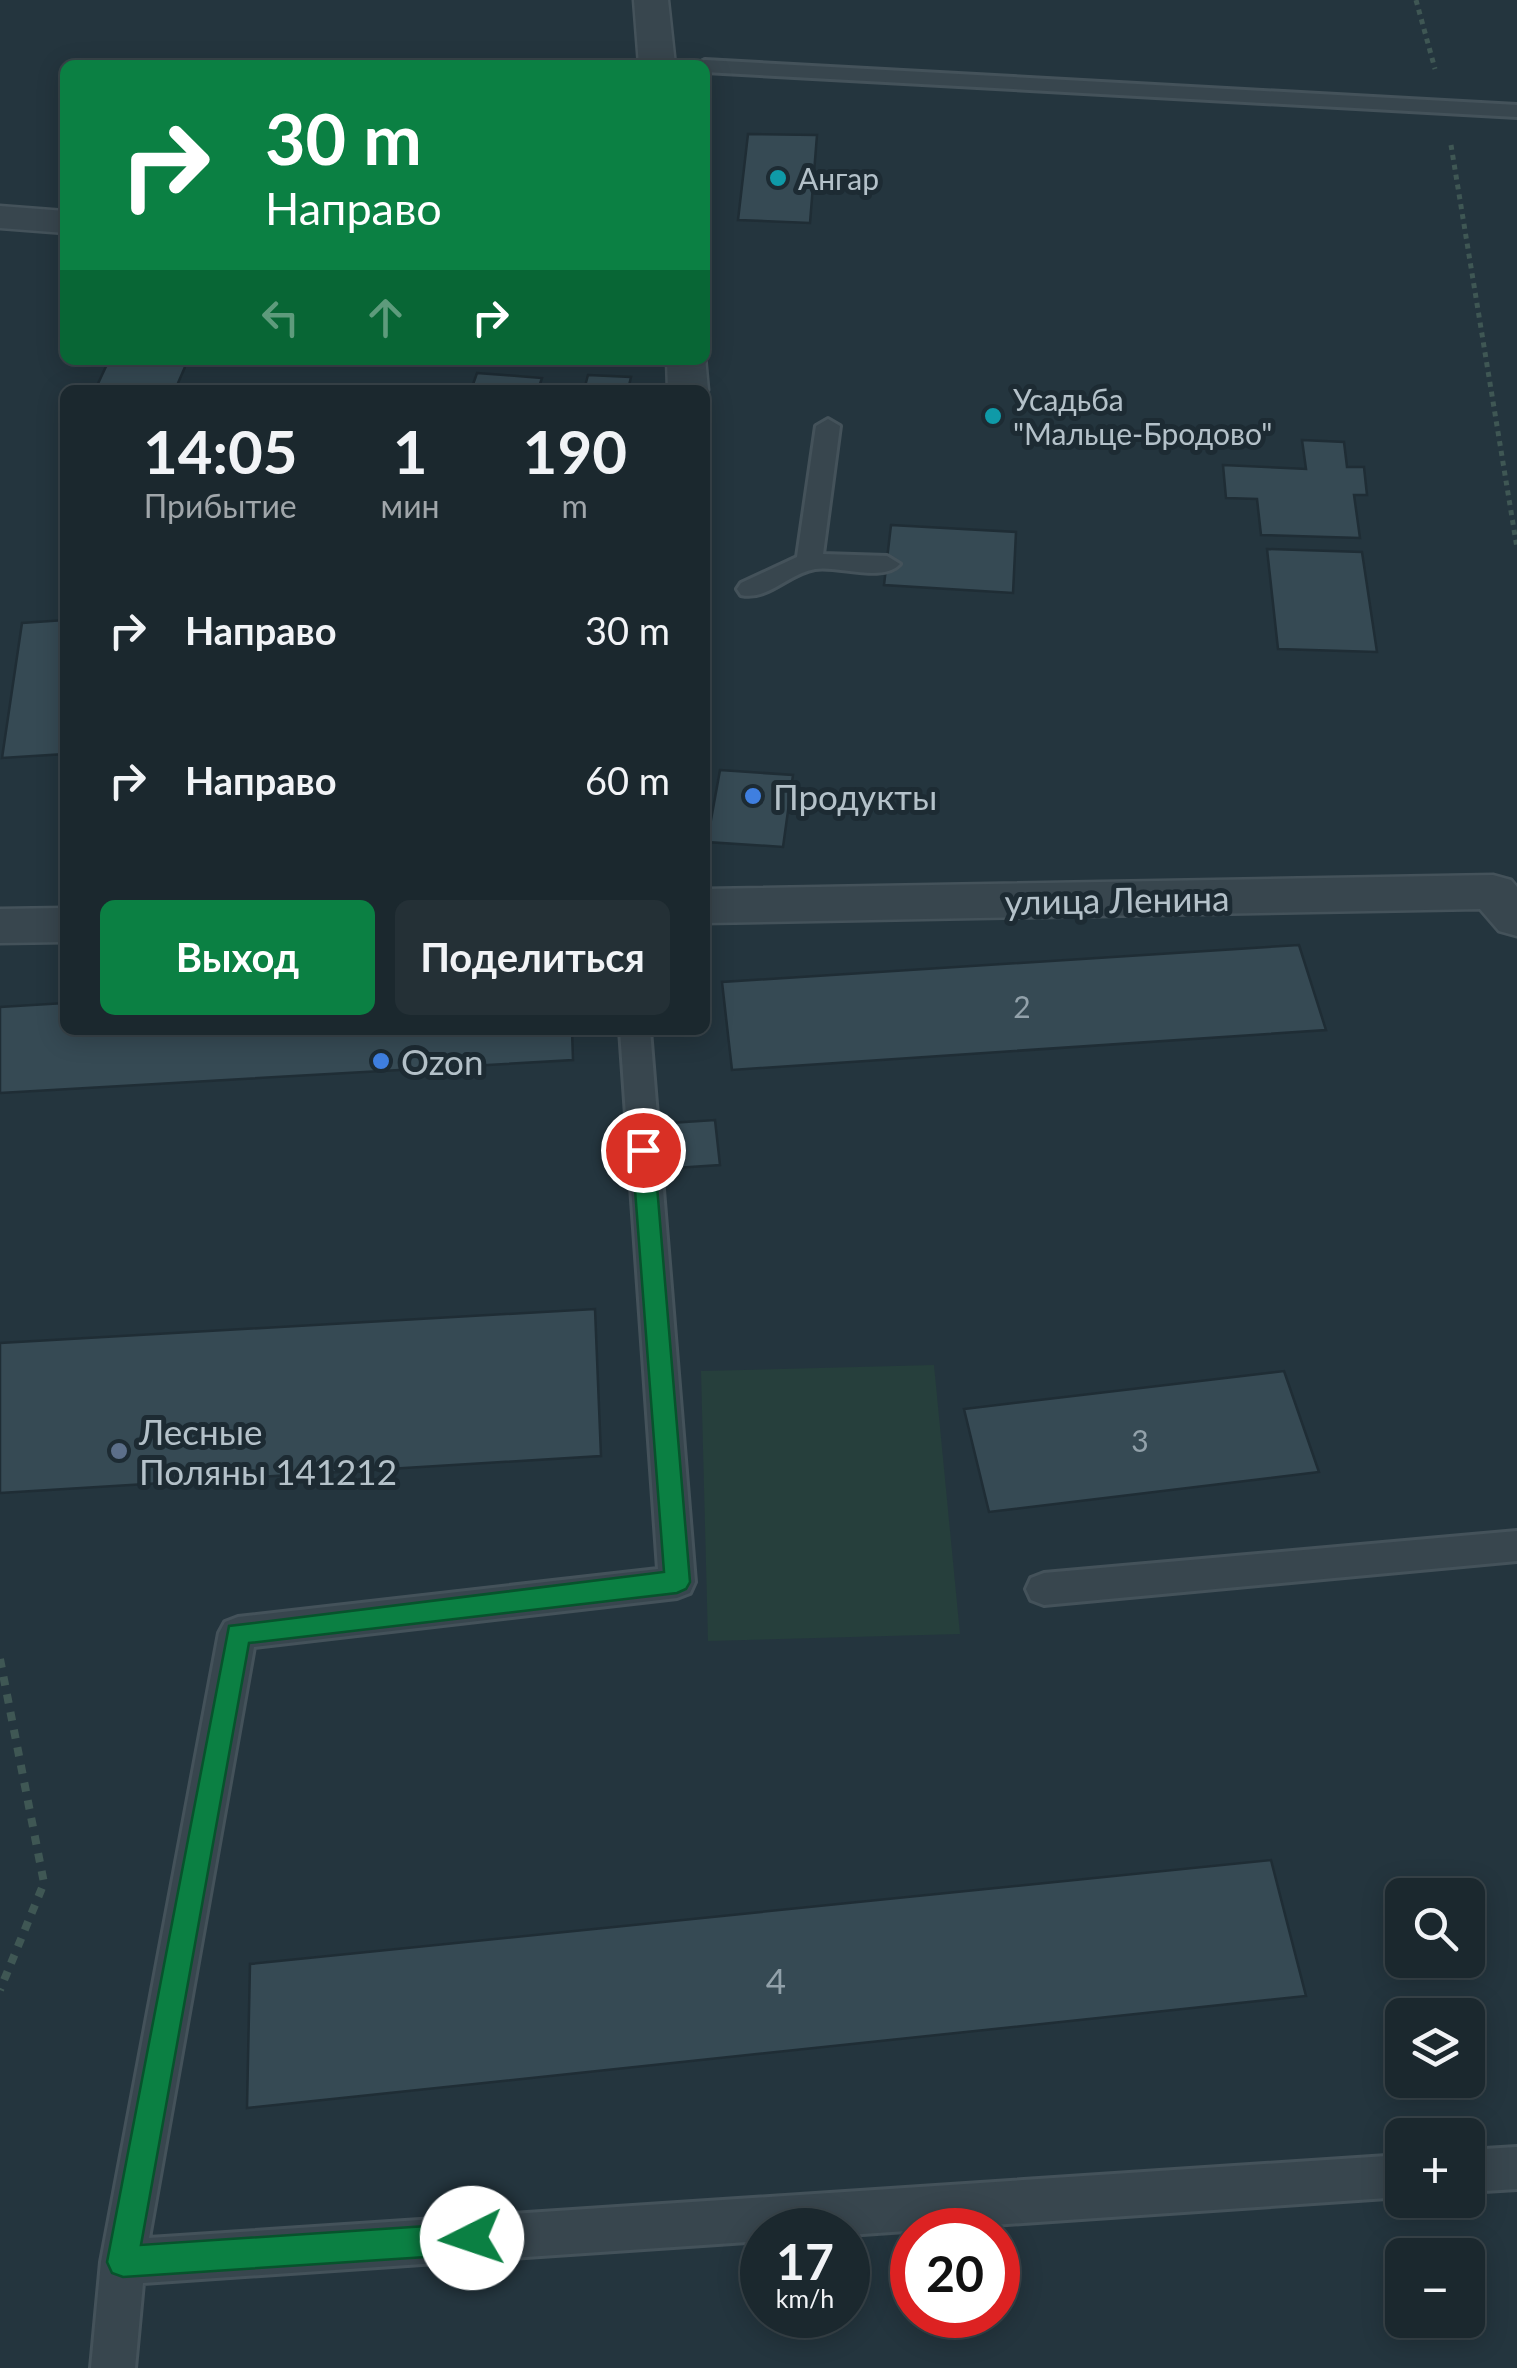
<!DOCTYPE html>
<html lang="ru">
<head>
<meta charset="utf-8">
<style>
	body { margin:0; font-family:Lato,sans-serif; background:#243036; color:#f1f3f6; height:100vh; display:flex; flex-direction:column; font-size:38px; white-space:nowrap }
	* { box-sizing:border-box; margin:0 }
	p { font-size:32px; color:#a0a6aa }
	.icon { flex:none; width:55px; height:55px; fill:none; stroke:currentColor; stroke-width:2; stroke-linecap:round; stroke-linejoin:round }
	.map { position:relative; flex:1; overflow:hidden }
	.drawer { position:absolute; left:60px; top:385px; width:650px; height:650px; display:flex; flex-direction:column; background:#1b282e; border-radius:15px; box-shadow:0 5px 25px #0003,0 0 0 2px #39444a }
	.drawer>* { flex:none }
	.banner { position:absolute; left:60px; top:60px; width:650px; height:305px; border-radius:15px; box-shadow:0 5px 25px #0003,0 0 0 2px #39444a; background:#0b8043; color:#fff; overflow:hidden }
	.fabs { position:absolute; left:1385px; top:1878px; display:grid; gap:20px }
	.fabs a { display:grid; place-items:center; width:100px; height:100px; border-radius:15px; background:#1b282e; box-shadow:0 5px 25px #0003,0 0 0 2px #39444a; font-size:50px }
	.speed { position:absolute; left:740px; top:2208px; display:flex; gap:20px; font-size:50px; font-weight:700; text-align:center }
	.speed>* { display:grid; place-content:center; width:130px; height:130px; border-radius:50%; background:#1b282e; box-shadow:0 5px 25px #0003,0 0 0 2px #39444a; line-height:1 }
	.speed small { font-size:25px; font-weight:400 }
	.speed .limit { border:15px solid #d22; background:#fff; color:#111 }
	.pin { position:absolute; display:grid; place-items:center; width:85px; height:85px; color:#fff; margin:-42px; border:5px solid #fff; border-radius:50%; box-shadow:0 2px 10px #0007 }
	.me { position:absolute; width:110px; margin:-55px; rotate:266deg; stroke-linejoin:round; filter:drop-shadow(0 0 8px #0008) }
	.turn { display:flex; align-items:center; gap:35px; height:210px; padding:0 40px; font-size:45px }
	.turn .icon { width:130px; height:130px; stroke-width:2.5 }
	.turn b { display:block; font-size:70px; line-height:85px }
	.lanes { display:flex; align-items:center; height:95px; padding:0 40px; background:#0003; justify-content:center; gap:50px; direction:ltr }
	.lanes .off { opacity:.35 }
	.eta { display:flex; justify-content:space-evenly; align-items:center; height:170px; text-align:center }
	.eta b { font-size:60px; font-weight:700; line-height:70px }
	.cta { display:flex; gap:20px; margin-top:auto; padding:20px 40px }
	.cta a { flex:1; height:115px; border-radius:15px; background:#0b8043; color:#fff; font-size:40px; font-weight:700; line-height:115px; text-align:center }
	.cta a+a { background:#243036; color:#f1f3f6 }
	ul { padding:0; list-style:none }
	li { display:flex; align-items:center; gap:30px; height:150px; padding:0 40px }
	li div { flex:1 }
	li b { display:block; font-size:38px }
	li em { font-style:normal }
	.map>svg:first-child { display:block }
	.green { fill:#263f3c }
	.building { fill:#364a54; stroke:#1f2d35; stroke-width:2.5 }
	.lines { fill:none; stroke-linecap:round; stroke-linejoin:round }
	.service-casing { stroke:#44525a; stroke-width:6 }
	.minor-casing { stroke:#44525a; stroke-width:5 }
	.tertiary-casing { stroke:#44525a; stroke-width:5 }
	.path-far1 { stroke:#3f5754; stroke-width:5; stroke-dasharray:5 5; stroke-linecap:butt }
	.path { stroke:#3f5754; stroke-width:8; stroke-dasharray:9 9; stroke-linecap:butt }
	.service { fill:#38464e; fill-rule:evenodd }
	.minor { fill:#38464e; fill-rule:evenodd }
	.tertiary { fill:#38464e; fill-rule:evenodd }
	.route { fill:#0b8043; stroke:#07532c; stroke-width:2.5 }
	.culture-dot { fill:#0f9aa8; stroke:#1d2b33; stroke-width:4 }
	.shop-dot { fill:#3f7fe0; stroke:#1d2b33; stroke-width:4 }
	.service-dot { fill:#5c6f8a; stroke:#1d2b33; stroke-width:4 }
	.labels { text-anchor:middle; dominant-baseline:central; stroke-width:10; stroke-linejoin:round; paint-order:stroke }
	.far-poi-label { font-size:30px; fill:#b4c1c9; stroke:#1d2b33; text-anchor:start }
	.number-label { font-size:30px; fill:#92a1aa }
	.poi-label { font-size:35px; fill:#b4c1c9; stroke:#1d2b33; text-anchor:start }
	.street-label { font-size:35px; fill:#b4c1c9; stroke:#1d2b33 }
	.near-number-label { font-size:35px; fill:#92a1aa }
</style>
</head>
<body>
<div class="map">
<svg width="1517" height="2368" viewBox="0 0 1517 2368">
	<rect width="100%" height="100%" fill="#24353e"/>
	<polygon class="green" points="934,1365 960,1634 708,1641 701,1371"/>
	<g class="building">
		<polygon points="748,134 817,135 810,223 738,220"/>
		<polygon points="109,360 188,360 175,390 95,390"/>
		<polygon points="477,373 504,375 542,378 538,390 471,390"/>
		<polygon points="588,375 631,377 628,390 584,390"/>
		<polygon points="1302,440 1344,442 1347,467 1364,467 1367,495 1354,495 1360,538 1261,535 1257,499 1226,498 1223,465 1306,469"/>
		<polygon points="891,525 1016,532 1013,593 884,585"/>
		<polygon points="1267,549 1362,552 1377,652 1278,649"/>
		<polygon points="65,620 65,754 2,758 22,623"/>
		<polygon points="720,770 793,775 783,847 707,842"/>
		<polygon points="1299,945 1326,1030 732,1070 722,982"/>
		<polygon points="65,1003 65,1030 572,1030 573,1060 0,1093 0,1007"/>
		<polygon points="715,1120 720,1165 660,1169 655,1124"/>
		<polygon points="595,1309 601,1456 0,1493 0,1343"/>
		<polygon points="1284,1371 1319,1472 989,1512 964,1409"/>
		<polygon points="1271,1860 1306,1996 247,2108 250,1964"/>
	</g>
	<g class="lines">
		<g class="service-casing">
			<g id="service">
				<polygon points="705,60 1517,105 1517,117 705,72 705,65 695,65"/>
				<path d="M828,419L840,426L823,554L887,556L900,564C883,583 838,565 815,569C789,573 768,601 741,595L737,589L741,583L797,557L816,426Z"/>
				<polygon points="620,1030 650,1030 695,1582 690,1593 677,1598 254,1647 149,2238 1402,2155 1402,2197 848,2235 848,2230 762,2230 762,2241 143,2283 135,2368 91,2368 101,2262 219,1633 225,1622 238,1617 658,1569"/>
				<polygon points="1517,1531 1517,1561 1044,1605 1031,1600 1026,1589 1031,1578 1044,1573"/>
				<polygon points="1517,2147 1517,2189 1468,2192 1468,2150"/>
			</g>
		</g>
		<g class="minor-casing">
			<g id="minor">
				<polygon points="634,0 668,0 675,65 639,65"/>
				<polygon points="0,206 65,211 65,233 0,228"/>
				<polygon points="65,908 65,942 0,943 0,909"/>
			</g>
		</g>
		<g class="tertiary-casing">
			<g id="tertiary">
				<polygon points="705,357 708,390 705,395 705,390 668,390 667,360 705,360"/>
				<polygon points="1493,875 1511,880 1517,887 1517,936 1499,931 1480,909 705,923 705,889"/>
			</g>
		</g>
		<g class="path-far1">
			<polyline points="1416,0 1435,69"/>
			<polyline points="1451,145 1517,548"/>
		</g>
		<polyline class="path" points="0,1659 44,1883 0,1990"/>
		<use href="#service" class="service"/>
		<use href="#minor" class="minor"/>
		<use href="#tertiary" class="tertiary"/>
	</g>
	<polygon class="route" points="643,1142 654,1150 690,1582 686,1589 677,1593 249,1643 141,2245 472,2223 483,2227 487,2238 483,2249 472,2254 123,2277 112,2273 107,2262 229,1626 664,1572 632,1150"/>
	<g class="culture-dot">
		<circle cx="778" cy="178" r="10"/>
		<circle cx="993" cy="416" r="10"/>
	</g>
	<g class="shop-dot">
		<circle cx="753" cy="796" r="10"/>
		<circle cx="381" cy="1061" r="10"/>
	</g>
	<circle class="service-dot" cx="119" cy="1451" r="10"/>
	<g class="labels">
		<g class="far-poi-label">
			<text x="798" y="178">Ангар</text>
			<text x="1013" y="399">Усадьба<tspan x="1013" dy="34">"Мальце-Бродово"</tspan></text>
		</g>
		<g class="number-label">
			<text x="1022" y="1006">2</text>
			<text x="1140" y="1440">3</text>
		</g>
		<g class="poi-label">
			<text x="773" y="796">Продукты</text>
			<text x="401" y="1061">Ozon</text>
			<text x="139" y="1431">Лесные<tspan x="139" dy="40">Поляны 141212</tspan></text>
		</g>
		<g class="street-label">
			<text transform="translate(1117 899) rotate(-1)">улица Ленина</text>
		</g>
		<g class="near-number-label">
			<text x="776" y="1980">4</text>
		</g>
	</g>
</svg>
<div class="fabs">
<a><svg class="icon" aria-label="search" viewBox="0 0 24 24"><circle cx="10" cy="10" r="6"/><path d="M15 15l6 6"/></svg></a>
<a><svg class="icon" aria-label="layers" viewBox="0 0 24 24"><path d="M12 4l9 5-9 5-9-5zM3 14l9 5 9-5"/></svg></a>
<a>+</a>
<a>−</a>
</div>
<div class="speed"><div>17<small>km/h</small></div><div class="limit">20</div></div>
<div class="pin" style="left:643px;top:1150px;background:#d93025"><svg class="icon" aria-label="arrive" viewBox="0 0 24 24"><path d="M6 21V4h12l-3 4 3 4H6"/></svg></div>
<svg class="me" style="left:472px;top:2238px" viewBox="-20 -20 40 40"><circle r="19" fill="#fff"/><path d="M0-13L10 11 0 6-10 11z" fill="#0b8043"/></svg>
<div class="banner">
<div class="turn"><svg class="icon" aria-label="right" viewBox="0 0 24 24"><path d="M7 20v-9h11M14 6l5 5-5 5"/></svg><div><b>30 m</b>Направо</div></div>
<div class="lanes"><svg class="icon off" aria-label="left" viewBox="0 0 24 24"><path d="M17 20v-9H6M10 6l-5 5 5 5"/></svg><svg class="icon off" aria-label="ahead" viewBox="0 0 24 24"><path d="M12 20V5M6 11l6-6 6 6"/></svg><svg class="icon" aria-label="right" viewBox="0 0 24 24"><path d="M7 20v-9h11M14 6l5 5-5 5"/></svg></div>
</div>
<section class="drawer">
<div class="eta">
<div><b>14:05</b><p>Прибытие</p></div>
<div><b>1</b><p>мин</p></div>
<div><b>190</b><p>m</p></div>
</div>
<ul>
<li><svg class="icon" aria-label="right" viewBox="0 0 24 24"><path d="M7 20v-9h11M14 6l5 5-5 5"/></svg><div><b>Направо</b></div><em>30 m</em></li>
<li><svg class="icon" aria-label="right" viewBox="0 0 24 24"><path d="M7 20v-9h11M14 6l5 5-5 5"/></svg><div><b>Направо</b></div><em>60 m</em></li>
</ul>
<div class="cta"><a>Выход</a><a>Поделиться</a></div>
</section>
</div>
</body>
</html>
